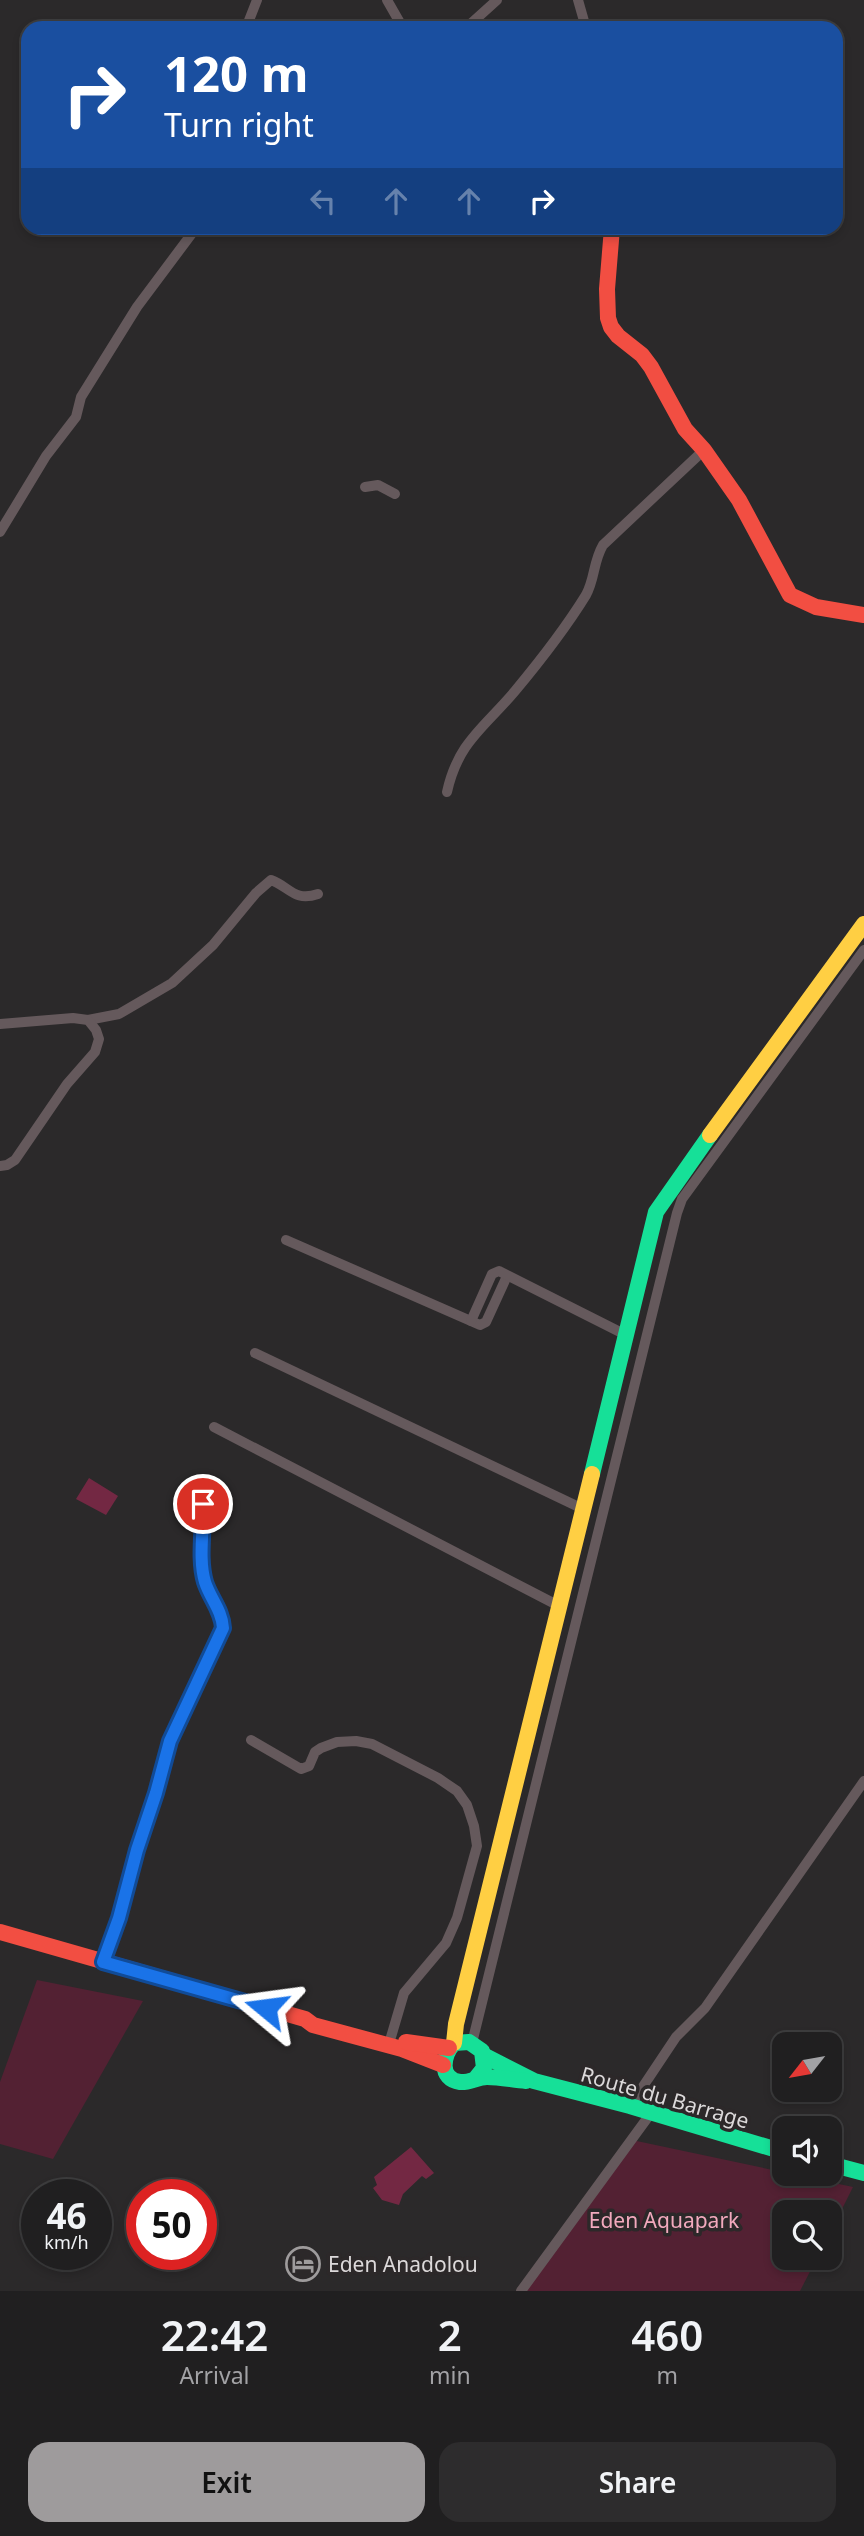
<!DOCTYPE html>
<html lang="en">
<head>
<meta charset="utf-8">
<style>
	body { margin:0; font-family:"Noto Sans",sans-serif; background:#2d2c2d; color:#f1f3f6; height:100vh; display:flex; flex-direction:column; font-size:26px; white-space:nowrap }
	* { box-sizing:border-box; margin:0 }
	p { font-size:23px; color:#a2a2a5 }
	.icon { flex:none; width:38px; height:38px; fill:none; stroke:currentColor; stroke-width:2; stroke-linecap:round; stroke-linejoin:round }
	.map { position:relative; height:2291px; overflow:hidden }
	.side { display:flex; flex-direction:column; background:#201f20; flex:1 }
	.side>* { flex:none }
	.top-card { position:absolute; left:21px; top:21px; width:822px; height:214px; border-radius:21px; box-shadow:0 4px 10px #0003,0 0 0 2px #3d3d3e; background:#1a4fa0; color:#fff; overflow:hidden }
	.needle { width:46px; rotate:239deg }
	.buttons { position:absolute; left:772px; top:2032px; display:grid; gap:14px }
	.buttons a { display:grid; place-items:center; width:70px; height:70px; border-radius:14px; background:#201f20; box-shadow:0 4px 10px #0003,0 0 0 2px #3d3d3e; font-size:35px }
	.speed { position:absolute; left:21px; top:2179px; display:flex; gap:14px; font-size:35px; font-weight:700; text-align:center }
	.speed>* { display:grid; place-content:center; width:91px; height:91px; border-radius:50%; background:#201f20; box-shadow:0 4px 10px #0003,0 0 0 2px #3d3d3e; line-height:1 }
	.speed small { font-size:18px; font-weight:400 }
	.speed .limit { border:10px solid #d22; background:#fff; color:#111 }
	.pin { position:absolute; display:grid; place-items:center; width:60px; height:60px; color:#fff; margin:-30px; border:4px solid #fff; border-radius:50%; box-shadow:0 2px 7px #0007 }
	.me { position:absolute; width:77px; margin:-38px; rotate:286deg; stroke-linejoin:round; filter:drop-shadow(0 0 5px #0008) }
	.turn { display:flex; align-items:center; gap:24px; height:147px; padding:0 28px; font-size:32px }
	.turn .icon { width:91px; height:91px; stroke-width:2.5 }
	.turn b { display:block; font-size:49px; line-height:60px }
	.lanes { display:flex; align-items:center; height:66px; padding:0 28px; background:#0003; justify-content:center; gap:35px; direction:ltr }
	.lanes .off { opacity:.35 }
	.eta { display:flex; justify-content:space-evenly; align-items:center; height:119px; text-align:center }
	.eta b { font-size:42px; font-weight:600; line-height:49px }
	.primary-button { display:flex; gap:14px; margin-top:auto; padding:14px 28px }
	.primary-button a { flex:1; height:80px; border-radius:21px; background:#9e9b9c; color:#111; font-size:28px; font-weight:600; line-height:80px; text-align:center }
	.primary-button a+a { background:#2d2c2d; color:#f1f3f6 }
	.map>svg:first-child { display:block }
	.green { fill:#532133 }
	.water { fill:#732843 }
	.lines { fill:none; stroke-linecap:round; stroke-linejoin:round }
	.street { stroke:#65595c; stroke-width:10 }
	.fast { stroke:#16e098; stroke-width:16 }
	.slow { stroke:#ffcf43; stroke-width:16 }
	.jam { stroke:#f24e42; stroke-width:16 }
	.route-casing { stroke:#114b97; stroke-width:18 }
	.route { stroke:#1a73e8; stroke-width:12 }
	.labels { text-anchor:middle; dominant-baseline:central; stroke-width:7; stroke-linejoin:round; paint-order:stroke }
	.street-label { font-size:21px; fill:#dcd9da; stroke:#2c2829 }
	.park-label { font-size:21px; fill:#f2a9bd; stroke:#2c2829 }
	.poi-label { font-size:21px; fill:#dcd9da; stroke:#2c2829; text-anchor:start }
</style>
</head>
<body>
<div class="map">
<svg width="864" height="2291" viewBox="0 0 864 2291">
	<rect width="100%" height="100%" fill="#2b292a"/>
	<g class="green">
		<polygon points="37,1980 143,2001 53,2159 0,2144 0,2082"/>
		<polygon points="632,2140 853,2187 830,2233 830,2212 784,2212 784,2258 817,2258 800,2291 526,2291"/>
	</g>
	<g class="water">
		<polygon points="89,1478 118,1496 106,1515 76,1499"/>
		<polygon points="411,2147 434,2173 426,2179 422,2176 403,2194 399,2205 382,2200 373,2188 377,2185 374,2177"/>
	</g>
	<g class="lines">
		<g class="street">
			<polyline points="387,0 403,28"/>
			<polyline points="578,0 586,28"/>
			<polyline points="246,28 257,0"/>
			<polyline points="466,28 497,0"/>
			<polyline points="365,487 378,485 395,494"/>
			<polyline points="0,532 46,456 76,417 81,397 137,307 196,228"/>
			<path d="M447,792C458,742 484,728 515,691C540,661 565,629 586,595C595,579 593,562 603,545L704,450"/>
			<path d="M88,1020L119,1014L172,983L213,945L256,893L271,880C290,887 294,902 318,894"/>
			<polyline points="0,1024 73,1018 88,1020 96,1030 99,1039 95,1052 67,1084 15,1160 7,1165 0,1166"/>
			<polyline points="286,1240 480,1325 486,1322 507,1276"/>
			<polyline points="471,1321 492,1274 499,1271 626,1335"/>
			<polyline points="255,1353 583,1509"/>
			<polyline points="214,1427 559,1606"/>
			<polyline points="251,1740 301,1769 309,1766 315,1752 321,1748 337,1742 356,1741 372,1744 438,1778 457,1791 467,1805 474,1826 477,1846 457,1918 446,1943 404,1993 391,2037"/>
			<path d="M103,1962L119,1918L137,1850L151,1811L170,1741L223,1628C222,1610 210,1598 205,1582C198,1558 204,1529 203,1504"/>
			<polyline points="472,2043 677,1213 682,1199 864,950"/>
			<polyline points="630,2106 676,2037 705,2008 864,1781"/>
			<polyline points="521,2291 651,2113"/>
		</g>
		<g class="fast">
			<polyline points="592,1474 656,1212 710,1135"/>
			<polyline points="483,2055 534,2081 630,2106 784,2152"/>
			<path d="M476,2078L484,2068L482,2051L469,2042L454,2043C443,2055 438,2079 460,2082C469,2083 478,2077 487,2077C500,2077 513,2080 526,2081"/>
			<polyline points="830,2164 864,2173"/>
		</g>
		<g class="slow">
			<polyline points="710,1135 864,924"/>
			<polyline points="454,2043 456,2024 592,1474"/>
		</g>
		<g class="jam">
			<polyline points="612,228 607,289 608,318 611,327 618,336 642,355 651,367 685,429 704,450 739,500 790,595 816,607 864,615"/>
			<polyline points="0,1932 305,2019 313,2025 402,2049 443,2065"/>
			<polyline points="406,2042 449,2048"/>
		</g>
	</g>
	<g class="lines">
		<g class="route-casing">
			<path id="route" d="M203,1504C204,1529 198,1558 205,1582C210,1598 222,1610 223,1628L170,1741L156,1793L137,1850L119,1918L103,1962L266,2008"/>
		</g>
		<use href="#route" class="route"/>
	</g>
	<defs>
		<g id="hotel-ring" transform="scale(1.75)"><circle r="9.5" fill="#2c2829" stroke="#9e9b9c" stroke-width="1.5"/><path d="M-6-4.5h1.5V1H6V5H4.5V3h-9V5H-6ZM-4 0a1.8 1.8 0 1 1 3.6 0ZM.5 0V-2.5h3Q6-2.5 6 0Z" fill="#9e9b9c"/></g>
	</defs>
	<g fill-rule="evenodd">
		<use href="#hotel-ring" x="303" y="2264"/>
	</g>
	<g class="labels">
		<g class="street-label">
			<text transform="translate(665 2097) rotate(16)">Route du Barrage</text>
		</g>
		<g class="park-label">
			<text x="664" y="2220">Eden Aquapark</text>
		</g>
		<g class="poi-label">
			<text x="328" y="2264">Eden Anadolou</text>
		</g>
	</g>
</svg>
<div class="buttons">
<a><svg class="needle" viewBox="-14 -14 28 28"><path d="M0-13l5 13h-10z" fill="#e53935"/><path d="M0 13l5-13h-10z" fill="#a2a2a5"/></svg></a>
<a><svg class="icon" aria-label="sound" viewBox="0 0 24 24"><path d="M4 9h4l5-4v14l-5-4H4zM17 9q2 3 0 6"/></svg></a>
<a><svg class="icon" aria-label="search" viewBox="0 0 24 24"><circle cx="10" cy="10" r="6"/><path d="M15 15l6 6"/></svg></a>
</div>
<div class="speed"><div>46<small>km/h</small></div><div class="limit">50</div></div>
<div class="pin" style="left:203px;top:1504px;background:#d93025"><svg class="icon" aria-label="arrive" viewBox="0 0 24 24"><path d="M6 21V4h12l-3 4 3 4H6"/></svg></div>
<svg class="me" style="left:266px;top:2008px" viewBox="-20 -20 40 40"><path d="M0-17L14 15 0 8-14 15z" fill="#1a73e8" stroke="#fff" stroke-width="4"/></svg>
<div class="top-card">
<div class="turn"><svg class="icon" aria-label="right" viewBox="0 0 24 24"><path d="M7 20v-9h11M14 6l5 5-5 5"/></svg><div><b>120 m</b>Turn right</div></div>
<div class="lanes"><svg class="icon off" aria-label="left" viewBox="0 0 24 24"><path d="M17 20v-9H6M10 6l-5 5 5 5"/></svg><svg class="icon off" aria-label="ahead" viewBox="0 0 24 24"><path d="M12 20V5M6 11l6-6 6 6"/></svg><svg class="icon off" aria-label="ahead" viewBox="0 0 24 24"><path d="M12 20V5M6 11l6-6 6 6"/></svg><svg class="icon" aria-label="right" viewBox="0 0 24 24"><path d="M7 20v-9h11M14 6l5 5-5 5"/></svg></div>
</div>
</div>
<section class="side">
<div class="eta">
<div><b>22:42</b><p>Arrival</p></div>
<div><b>2</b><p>min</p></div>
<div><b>460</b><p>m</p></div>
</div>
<div class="primary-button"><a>Exit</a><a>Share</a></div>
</section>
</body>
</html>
